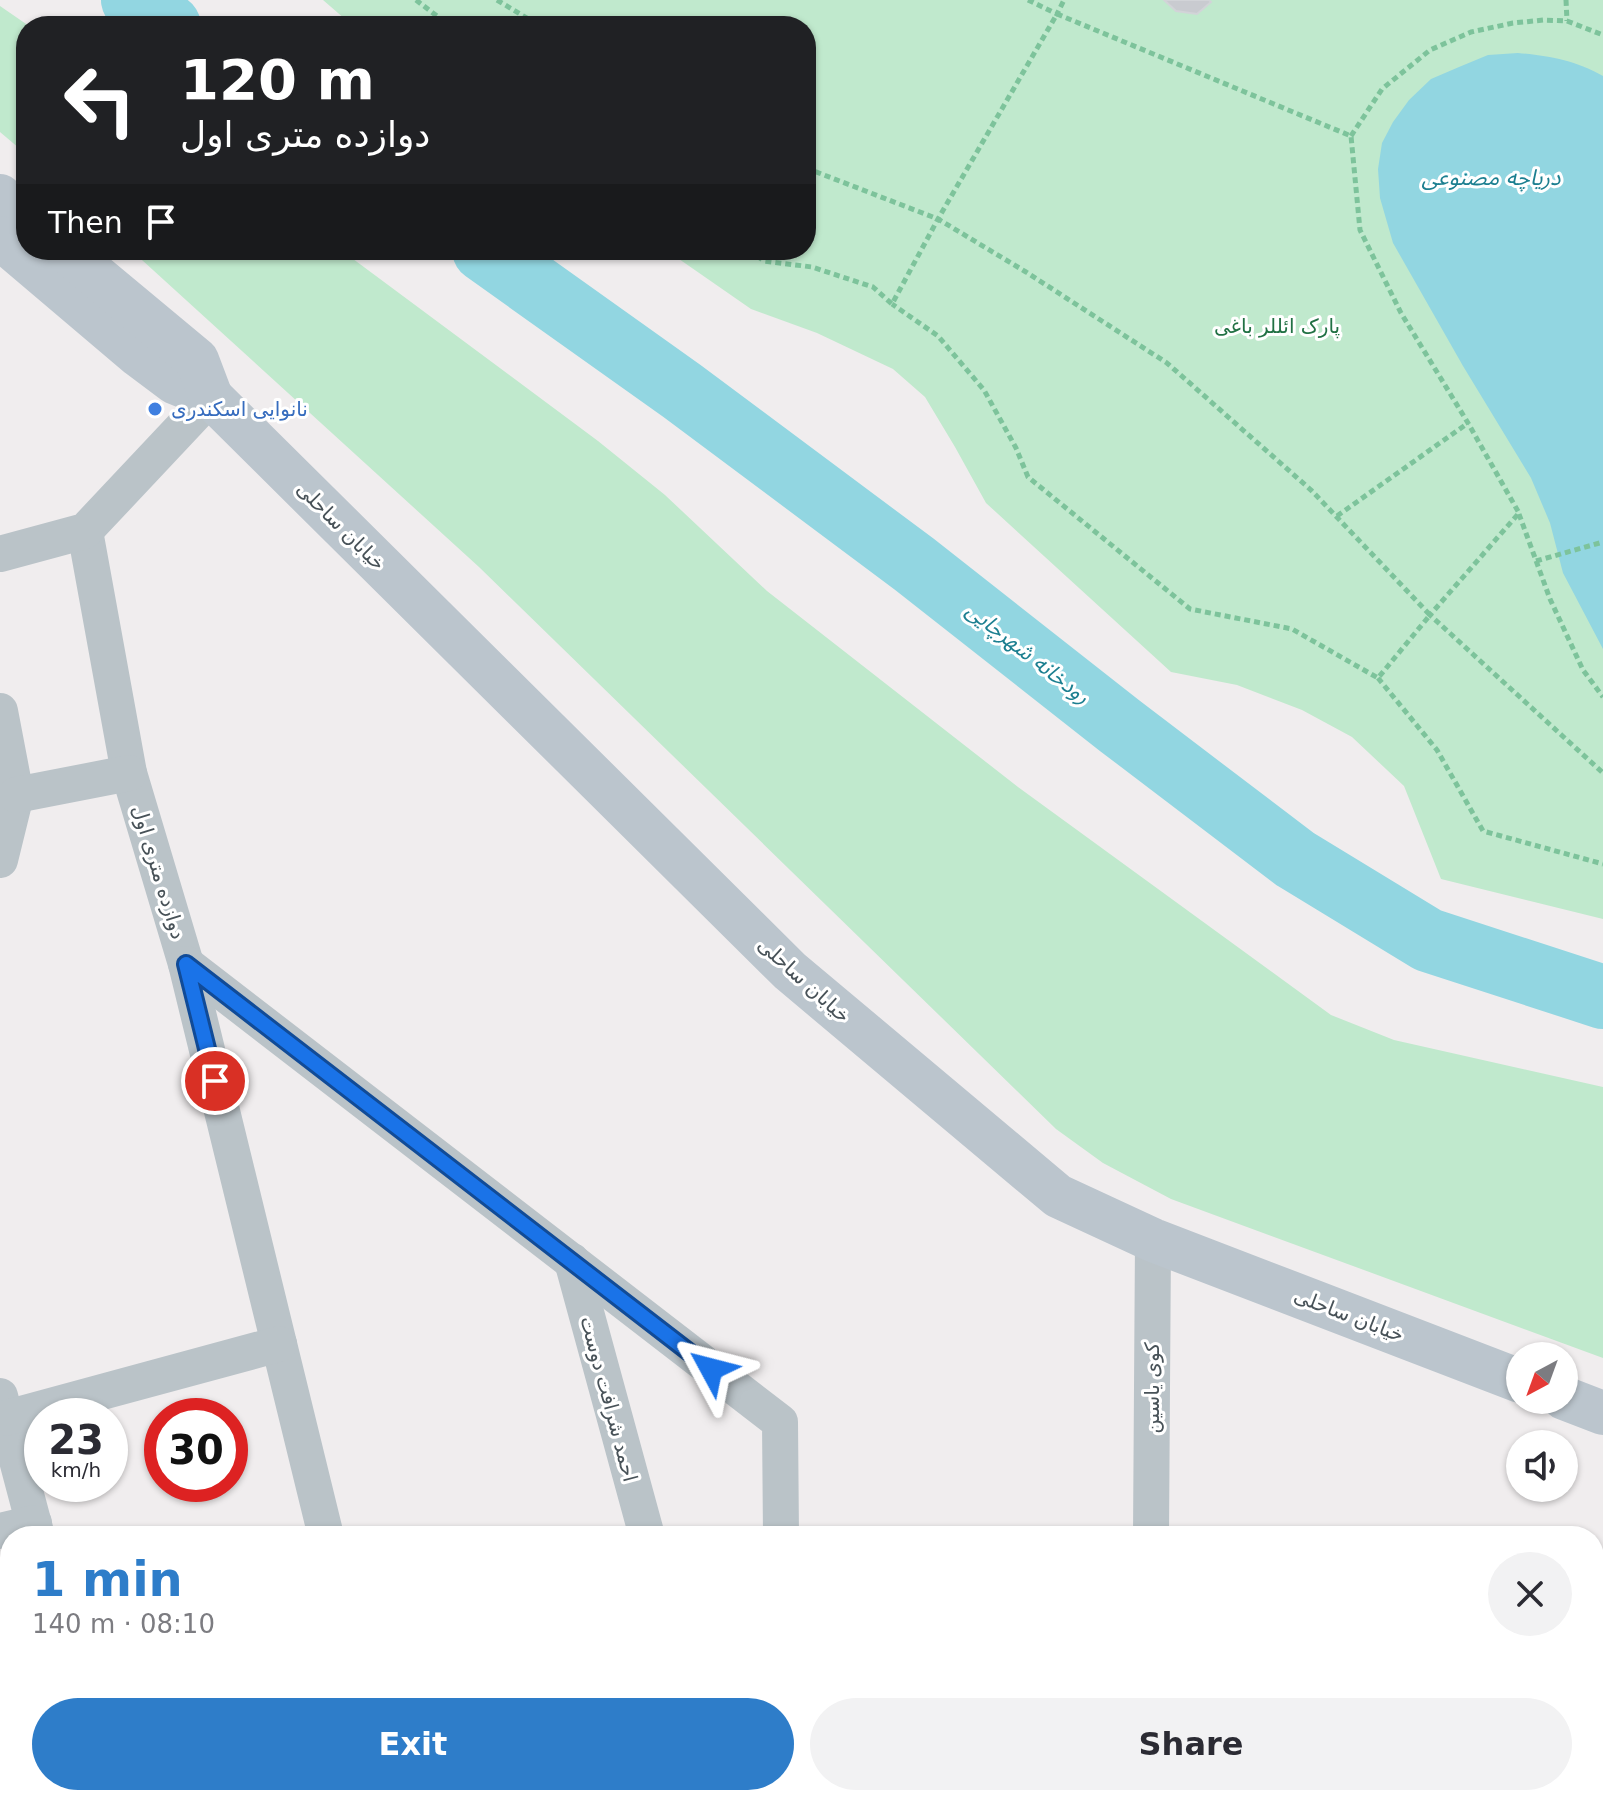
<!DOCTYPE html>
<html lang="en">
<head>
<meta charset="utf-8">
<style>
	body { margin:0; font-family:"DejaVu Sans","Noto Sans Arabic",sans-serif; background:#f2f2f3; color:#2b2b33; height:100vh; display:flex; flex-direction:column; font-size:30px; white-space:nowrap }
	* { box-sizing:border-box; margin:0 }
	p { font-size:26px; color:#7c7c81 }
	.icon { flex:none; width:44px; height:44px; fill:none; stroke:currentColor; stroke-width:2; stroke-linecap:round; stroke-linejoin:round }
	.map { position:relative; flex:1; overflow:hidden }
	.details { position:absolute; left:0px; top:1526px; width:1604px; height:280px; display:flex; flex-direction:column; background:#fff; border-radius:32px 32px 0 0; box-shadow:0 2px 6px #0004 }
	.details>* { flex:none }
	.top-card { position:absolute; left:16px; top:16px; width:800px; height:244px; border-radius:32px; box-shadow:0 2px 6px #0004; background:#202124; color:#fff; overflow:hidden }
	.needle { width:52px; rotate:221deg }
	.buttons { position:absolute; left:1506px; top:1342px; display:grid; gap:16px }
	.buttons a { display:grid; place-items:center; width:72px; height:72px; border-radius:50%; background:#fff; box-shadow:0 2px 6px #0004; font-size:40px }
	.speed { position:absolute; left:24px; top:1398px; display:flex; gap:16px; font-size:40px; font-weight:700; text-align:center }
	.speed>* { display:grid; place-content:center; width:104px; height:104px; border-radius:50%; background:#fff; box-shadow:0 2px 6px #0004; line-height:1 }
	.speed small { font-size:20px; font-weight:400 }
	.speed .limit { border:12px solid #d22; background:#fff; color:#111 }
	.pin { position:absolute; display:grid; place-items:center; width:68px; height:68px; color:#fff; margin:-34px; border:4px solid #fff; border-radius:50%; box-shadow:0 2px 8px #0007 }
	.me { position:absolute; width:88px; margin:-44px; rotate:308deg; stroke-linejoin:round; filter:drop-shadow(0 0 6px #0008) }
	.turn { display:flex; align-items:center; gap:28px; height:168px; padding:0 32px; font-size:36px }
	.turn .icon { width:104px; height:104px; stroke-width:2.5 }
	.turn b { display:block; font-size:56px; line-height:68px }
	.then { display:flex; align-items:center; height:76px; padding:0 32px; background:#0003; gap:16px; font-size:30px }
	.round { display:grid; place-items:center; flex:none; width:84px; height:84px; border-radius:42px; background:#f2f2f3 }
	.overview { display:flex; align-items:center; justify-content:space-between; height:136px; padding:0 32px }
	h1 { font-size:48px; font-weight:600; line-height:60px; color:#2e7dc9 }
	.action { display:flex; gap:16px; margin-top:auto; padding:16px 32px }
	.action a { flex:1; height:92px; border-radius:48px; background:#2e7dc9; color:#fff; font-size:32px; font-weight:600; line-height:92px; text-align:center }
	.action a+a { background:#f2f2f3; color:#2b2b33 }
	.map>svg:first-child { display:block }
	.green { fill:#c0e9cd }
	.water { fill:#92d6e1 }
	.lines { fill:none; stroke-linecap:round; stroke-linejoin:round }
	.river { stroke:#92d6e1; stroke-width:64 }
	.building { fill:#c9cbd0; stroke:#d2d4d8; stroke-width:2 }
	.path { stroke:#7dc39b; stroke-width:5; stroke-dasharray:6 4; stroke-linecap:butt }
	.street { stroke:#bac3c8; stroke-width:36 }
	.secondary { stroke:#bbc5cd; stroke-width:44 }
	.route-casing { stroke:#114b97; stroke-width:20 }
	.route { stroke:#1a73e8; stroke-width:14 }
	.shop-dot { fill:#3f7fe0; stroke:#fff; stroke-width:3 }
	.labels { text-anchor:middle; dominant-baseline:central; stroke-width:6; stroke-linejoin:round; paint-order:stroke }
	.park-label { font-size:20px; fill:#217144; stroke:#fff }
	.shop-label { font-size:20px; fill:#366cbe; stroke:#fff; text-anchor:start }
	.street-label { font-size:20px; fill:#485258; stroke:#fff }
	.water-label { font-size:22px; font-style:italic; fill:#1c7f90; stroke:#fff }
</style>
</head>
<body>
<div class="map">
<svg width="1603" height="1806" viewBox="0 0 1603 1806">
	<rect width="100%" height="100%" fill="#f0edee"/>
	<g class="green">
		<polygon points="323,0 1603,0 1603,919 1441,879 1404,786 1352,737 1302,710 1237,685 1171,672 986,503 955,447 925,397 893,369 817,333 751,309 666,250 806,250 806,26 353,26"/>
		<polygon points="0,6 29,26 26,26 26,154 0,132"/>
		<polygon points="131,250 341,250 598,441 665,495 767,591 1018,787 1331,1015 1394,1040 1603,1087 1603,1358 1171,1199 1103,1163 1056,1129 479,567"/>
	</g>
	<path class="water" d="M1518,53C1550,56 1574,60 1603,76V649L1563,573L1550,523L1531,478L1463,366L1393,243L1380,198L1378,169L1382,143L1393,122L1409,100L1431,79L1459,67L1488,55Z"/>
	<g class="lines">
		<g class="river">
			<polyline points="133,0 169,26"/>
			<polyline points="484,250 682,391 914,564 1120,726 1295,859 1428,940 1603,997"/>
		</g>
	</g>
	<polygon class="building" points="1164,0 1209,0 1211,2 1197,14 1176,11"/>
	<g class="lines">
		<g class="path">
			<polyline points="416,0 450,26"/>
			<polyline points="497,0 540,26"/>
			<polyline points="1028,0 1057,14 1064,0"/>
			<polyline points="1566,0 1567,21"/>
			<polyline points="1351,136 1382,89 1430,50 1471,32 1513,23 1544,20 1567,21 1603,35"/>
			<polyline points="806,168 938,219 1026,272 1167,363 1311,490 1430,615 1378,678 1292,629 1190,609 1028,477 1016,448 984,390 938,336 892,304"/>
			<polyline points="749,250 764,261 812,267 873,287 892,304 938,219 1057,14 1351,136 1360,230 1401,313 1468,423 1519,513 1430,615 1603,773"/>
			<polyline points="1519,514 1550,599 1583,670 1603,697"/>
			<polyline points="1337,516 1468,423"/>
			<polyline points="1536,561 1603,542"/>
			<polyline points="1378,678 1437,750 1483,831 1603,864"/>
		</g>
		<g class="street">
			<polyline points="85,531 129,773 186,964 326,1536"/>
			<polyline points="0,554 85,531 211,397"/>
			<polyline points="0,711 16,795 0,860"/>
			<polyline points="16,795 129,773"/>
			<polyline points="186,964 780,1422 781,1536"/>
			<polyline points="572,1261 647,1536"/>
			<polyline points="0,1396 37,1536"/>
			<polyline points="6,1418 279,1344"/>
			<polyline points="0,1531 34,1523"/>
			<polyline points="1151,1536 1153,1240"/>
			<polyline points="1594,1657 1603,1624"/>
			<polyline points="1594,1767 1603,1769"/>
			<polyline points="113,1796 115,1806"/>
			<polyline points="390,1796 393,1806"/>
			<polyline points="717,1796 720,1806"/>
			<polyline points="781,1796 782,1806"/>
			<polyline points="219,1806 256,1796"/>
			<polyline points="1150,1806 1150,1796"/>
			<polyline points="1554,1806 1556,1796"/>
		</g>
		<g class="secondary">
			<polyline points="0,196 26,218"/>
			<polyline points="0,238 138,355 174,382 211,397 790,971 1058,1196 1153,1240 1520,1381"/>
			<polyline points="65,250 197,360 211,397"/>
			<polyline points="1564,1398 1603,1413"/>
		</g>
	</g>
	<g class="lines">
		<g class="route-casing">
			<polyline id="route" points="215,1081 186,964 711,1369"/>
		</g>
		<use href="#route" class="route"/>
	</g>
	<circle class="shop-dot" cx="155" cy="409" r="8"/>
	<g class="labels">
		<g class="park-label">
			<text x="1277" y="326">پارک ائللر باغی</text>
		</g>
		<g class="shop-label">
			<text x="171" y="409">نانوایی اسکندری</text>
		</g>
		<g class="street-label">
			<text transform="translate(341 526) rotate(45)">خیابان ساحلی</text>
			<text transform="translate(159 872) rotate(73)">دوازده متری اول</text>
			<text transform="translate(804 980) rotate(42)">خیابان ساحلی</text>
			<text transform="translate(1349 1315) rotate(21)">خیابان ساحلی</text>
			<text transform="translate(1152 1388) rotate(-90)">کوی یاسین</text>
			<text transform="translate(609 1399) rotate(75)">احمد شرافت دوست</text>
		</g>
		<g class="water-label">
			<text x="1491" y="177">دریاچه مصنوعی</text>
			<text transform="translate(1028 653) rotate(38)">رودخانه شهرچایی</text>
		</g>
	</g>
</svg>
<div class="buttons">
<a><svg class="needle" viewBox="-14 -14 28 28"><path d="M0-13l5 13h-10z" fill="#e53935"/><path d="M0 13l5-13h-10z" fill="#7c7c81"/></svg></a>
<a><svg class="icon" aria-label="sound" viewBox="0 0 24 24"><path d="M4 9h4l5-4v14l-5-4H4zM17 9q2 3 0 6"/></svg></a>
</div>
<div class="speed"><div>23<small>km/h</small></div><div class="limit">30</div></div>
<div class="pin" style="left:215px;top:1081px;background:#d93025"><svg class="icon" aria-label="arrive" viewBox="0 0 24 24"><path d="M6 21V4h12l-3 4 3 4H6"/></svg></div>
<svg class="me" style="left:711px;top:1369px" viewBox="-20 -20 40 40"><path d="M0-17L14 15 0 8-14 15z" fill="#1a73e8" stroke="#fff" stroke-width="4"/></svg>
<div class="top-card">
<div class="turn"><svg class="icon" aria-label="left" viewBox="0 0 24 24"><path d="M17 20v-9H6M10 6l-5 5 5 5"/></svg><div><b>120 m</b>دوازده متری اول</div></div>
<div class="then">Then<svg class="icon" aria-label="arrive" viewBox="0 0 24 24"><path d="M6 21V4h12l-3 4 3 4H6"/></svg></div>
</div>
<section class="details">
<div class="overview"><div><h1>1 min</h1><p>140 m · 08:10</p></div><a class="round"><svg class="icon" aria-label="close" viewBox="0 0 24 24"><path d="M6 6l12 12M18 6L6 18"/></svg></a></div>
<div class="action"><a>Exit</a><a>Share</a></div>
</section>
</div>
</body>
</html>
